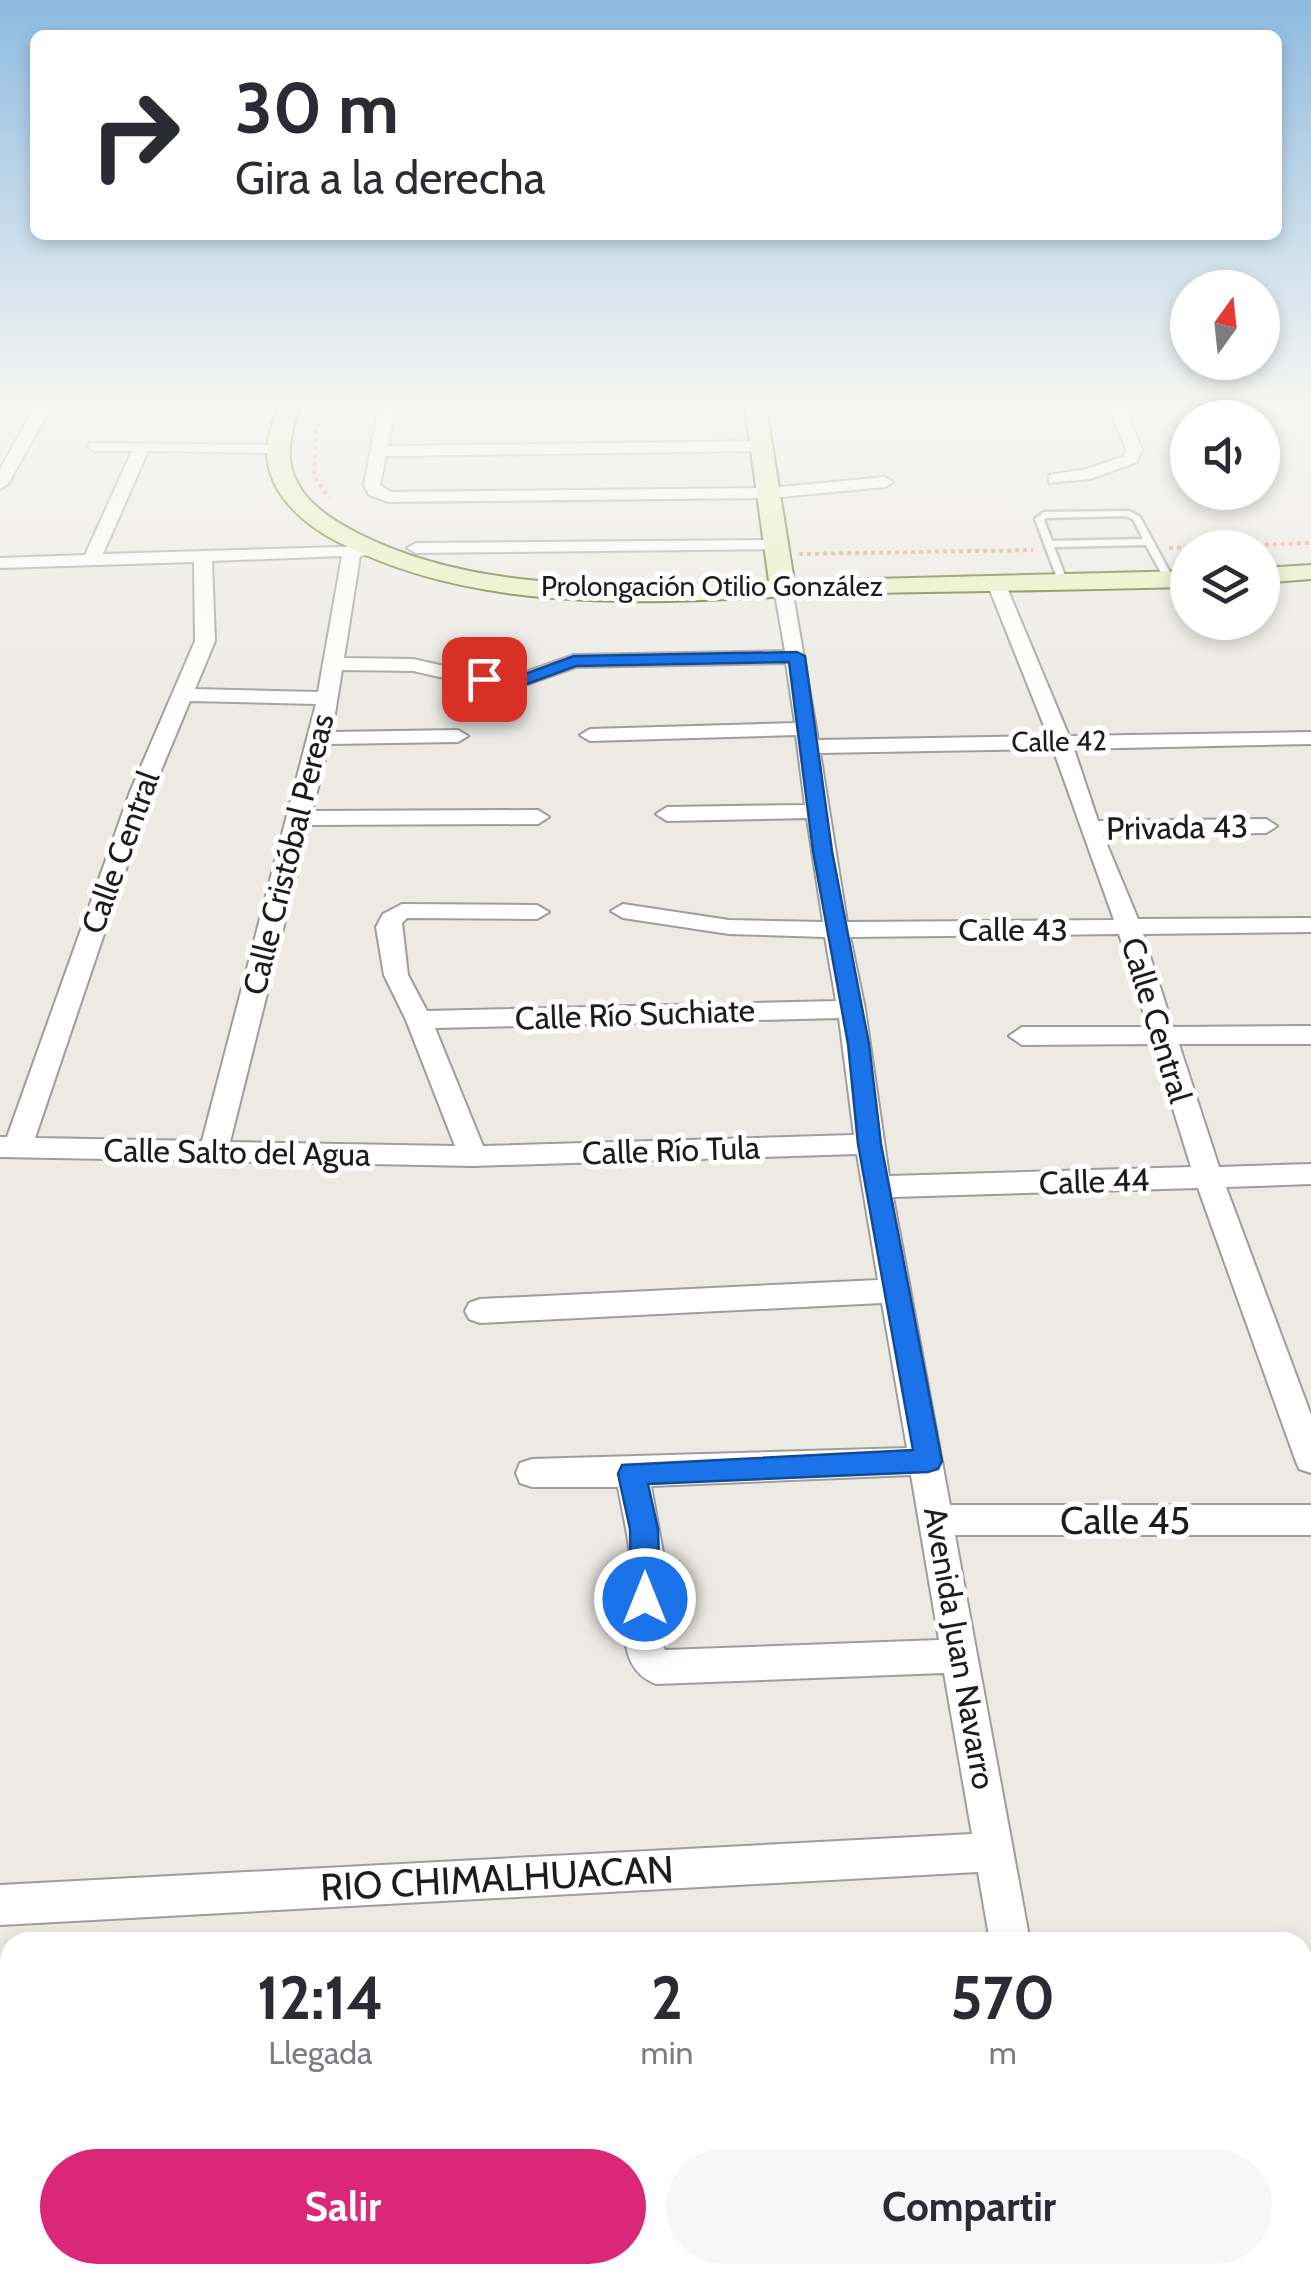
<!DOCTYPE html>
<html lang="es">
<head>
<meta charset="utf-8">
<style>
	body { margin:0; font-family:Cabin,sans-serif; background:#f7f7f7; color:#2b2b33; height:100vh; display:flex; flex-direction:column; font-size:38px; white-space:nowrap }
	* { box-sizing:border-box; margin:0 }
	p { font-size:32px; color:#7c7c81 }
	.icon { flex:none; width:55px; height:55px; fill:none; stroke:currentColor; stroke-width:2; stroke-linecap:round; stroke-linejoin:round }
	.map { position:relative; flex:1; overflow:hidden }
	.sheet { position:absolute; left:0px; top:1932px; width:1312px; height:352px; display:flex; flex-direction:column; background:#fff; border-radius:30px 30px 0 0; box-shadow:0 5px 15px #0003 }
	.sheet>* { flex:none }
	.banner { position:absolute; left:30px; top:30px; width:1252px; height:210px; border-radius:15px; box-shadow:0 5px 15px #0003; background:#fff; color:#2b2b33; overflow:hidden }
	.needle { width:65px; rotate:15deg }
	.fabs { position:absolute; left:1170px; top:270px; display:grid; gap:20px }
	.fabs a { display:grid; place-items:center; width:110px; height:110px; border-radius:50%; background:#fff; box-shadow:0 5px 15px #0003; font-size:50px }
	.pin { position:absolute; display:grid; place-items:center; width:85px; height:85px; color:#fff; margin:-42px; border-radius:20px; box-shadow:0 5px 15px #0006 }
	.me { position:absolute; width:110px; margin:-55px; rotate:0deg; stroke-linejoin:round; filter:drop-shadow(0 0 8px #0008) }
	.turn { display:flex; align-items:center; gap:35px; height:210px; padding:0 40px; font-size:45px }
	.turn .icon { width:130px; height:130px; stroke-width:2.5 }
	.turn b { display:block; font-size:70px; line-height:85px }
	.eta { display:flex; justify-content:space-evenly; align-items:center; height:170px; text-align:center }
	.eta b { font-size:60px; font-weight:700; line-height:70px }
	.primary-button { display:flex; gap:20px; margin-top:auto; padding:20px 40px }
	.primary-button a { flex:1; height:115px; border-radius:60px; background:#db2777; color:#fff; font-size:40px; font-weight:700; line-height:115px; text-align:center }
	.primary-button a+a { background:#f7f7f7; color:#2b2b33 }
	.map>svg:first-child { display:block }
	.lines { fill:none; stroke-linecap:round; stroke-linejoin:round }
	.service-casing { stroke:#9d9d9d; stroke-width:5 }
	.minor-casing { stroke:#9d9d9d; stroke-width:4 }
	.secondary-casing { stroke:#526511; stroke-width:4 }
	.path { stroke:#e99177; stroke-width:4; stroke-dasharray:4 4; stroke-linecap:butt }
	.service { fill:#fff; fill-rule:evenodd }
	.minor { fill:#fff; fill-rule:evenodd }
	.secondary { fill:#e8f1bc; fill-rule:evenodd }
	.route { fill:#1a73e8; stroke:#114b97; stroke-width:2.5 }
	.labels { text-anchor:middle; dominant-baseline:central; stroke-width:10; stroke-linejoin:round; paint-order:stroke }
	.far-street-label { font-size:28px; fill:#1c1c1c; stroke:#fff }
	.street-label { font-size:32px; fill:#1c1c1c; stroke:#fff }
	.near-street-label { font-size:38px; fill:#1c1c1c; stroke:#fff }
</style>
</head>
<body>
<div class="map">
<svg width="1311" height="2284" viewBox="0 0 1311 2284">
	<rect width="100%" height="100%" fill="#eceae3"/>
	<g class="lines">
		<g class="service-casing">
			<path id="service" d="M1129,511L1140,517L1174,580L1172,582H1166L1146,545L1054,547L1067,581L1059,583L1035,519L1044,512ZM1125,516L1133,519L1143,539L1052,541L1044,520L1046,518Z"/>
		</g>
		<g class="minor-casing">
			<g id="minor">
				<polygon points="35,407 51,407 8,484 0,489 0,469"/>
				<polygon points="379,407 395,407 388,446 762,441 770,446 762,451 386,456 380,485 391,492 770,488 885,477 893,482 885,487 770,498 389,502 369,495 364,485"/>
				<polygon points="1108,407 1124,407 1142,449 1137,462 1090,479 1049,483 1049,475 1087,469 1124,456 1126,449"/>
				<path d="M89,443L283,445V451L277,453L148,451L103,554L374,546V554L360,556L344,658L413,659L471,672L520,674L574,655L785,651L774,588L783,582L792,588L818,740L1048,736L987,583L996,577L1005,583L1069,736L1311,732V744L1074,749L1098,821L1266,819L1277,826L1266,833L1103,835L1138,919L1311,918V932L1143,934L1173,1027L1311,1026V1044H1179L1219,1167L1311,1164V1184L1226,1187L1311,1415V1473L1299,1469L1295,1459L1198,1188L893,1197L950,1505H1311V1535H955L1030,1942H990L978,1872L0,1925V1885L972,1834L944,1673L656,1684C605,1664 633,1597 630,1557C628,1533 622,1510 618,1487H532L520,1483L516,1473L520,1463L532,1459L907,1448L882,1303L480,1323L469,1319L465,1311L469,1303L480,1299L878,1280L857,1154L473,1166L0,1157V1137H7L130,792L195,641L194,562L0,568V558L85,555L132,451H95L87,446ZM342,556L318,692L195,689L215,641L212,561ZM786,663L795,723L590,729L580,735L590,741L796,735L805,805L667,807L656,814L667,821L807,818L823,922L729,920L623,904L611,911L623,918L729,934L825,937L836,1001L427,1011L408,975L402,923L407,918L537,919L549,912L537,905L402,904L383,914L376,927L384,975L406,1020L455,1146L230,1142L309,825L538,824L549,817L538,810L312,811L329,744L458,742L468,736L458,730L332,732L342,670L413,671L471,684L522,686L576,667ZM190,701L316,704L202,1141L35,1138L152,792ZM1053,749L1114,920L847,922L820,753ZM1119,934L1148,1027H1022L1009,1036L1022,1045L1153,1044L1191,1167L889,1176L865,1009L850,937ZM839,1018L854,1135L483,1146L435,1028ZM911,1475L939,1640L665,1650L660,1642L664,1558L651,1486Z"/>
				<polygon points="775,540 781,541 781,549 416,553 407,548 416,543"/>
				<rect x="1302" y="1993" width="9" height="42"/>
				<polygon points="10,2223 10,2269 0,2270 0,2224"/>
				<polygon points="1047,2275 1093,2275 1095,2284 1049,2284"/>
			</g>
		</g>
		<g class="secondary-casing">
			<g id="secondary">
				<path d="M278,407H300C293,427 287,445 291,466C299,500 330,519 359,534C483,596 634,586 769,581L745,407H766L794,581L1188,571V587C1081,590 975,591 868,593C694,598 499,625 338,542C303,524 267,493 267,451C267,436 274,421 278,407Z"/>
				<polygon points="1311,565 1311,579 1262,583 1262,568"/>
			</g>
		</g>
		<g class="path">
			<polyline points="323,407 316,431 314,476 329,498"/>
			<polyline points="1169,548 1311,543"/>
			<polyline points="799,554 1033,550"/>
		</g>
		<use href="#service" class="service"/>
		<use href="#minor" class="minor"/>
		<use href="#secondary" class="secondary"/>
	</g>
	<linearGradient id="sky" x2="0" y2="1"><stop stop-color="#8ebbe0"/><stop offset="0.56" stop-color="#f6f6f2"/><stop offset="1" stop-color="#f6f6f2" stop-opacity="0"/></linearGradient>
	<rect width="1311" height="726" fill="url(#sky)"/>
	<polygon class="route" points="797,652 805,656 832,851 869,1044 881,1144 942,1461 938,1469 928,1472 648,1484 658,1529 660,1599 655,1608 645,1612 635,1608 631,1599 630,1529 618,1474 622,1465 913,1450 858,1144 848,1044 813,851 789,662 576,666 527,684 484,684 476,679 484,674 525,674 574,656"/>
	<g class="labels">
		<g class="far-street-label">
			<text x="712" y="586">Prolongación Otilio González</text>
			<text transform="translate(1059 741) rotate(-1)">Calle 42</text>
		</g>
		<g class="street-label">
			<text transform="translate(1177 827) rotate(-1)">Privada 43</text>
			<text transform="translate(120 852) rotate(-70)">Calle Central</text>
			<text transform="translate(288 854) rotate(-76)">Calle Cristóbal Pereas</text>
			<text x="1013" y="929">Calle 43</text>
			<text transform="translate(635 1014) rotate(-2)">Calle Río Suchiate</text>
			<text transform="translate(1157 1020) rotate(73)">Calle Central</text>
			<text transform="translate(671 1150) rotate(-2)">Calle Río Tula</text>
			<text transform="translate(237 1152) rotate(1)">Calle Salto del Agua</text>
			<text transform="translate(1094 1181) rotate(-2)">Calle 44</text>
			<text transform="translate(960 1648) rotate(80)">Avenida Juan Navarro</text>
		</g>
		<g class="near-street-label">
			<text x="1125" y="1520">Calle 45</text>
			<text transform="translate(497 1878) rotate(-3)">RIO CHIMALHUACAN</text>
		</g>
	</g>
</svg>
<div class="fabs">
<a><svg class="needle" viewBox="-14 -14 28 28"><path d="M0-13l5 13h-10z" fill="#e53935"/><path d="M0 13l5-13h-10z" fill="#7c7c81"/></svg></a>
<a><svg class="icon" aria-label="sound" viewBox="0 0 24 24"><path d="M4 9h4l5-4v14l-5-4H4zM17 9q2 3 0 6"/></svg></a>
<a><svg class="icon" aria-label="layers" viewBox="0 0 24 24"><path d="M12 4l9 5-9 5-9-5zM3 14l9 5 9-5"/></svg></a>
</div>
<div class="pin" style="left:484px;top:679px;background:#d93025"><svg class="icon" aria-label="arrive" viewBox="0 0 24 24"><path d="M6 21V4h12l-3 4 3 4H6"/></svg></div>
<svg class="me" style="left:645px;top:1599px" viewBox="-20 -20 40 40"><circle r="17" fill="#1a73e8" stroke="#fff" stroke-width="3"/><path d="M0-11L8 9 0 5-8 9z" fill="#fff"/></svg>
<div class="banner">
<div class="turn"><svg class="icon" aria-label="right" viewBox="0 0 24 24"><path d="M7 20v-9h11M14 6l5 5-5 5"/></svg><div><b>30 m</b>Gira a la derecha</div></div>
</div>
<section class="sheet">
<div class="eta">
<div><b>12:14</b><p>Llegada</p></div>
<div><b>2</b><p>min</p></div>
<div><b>570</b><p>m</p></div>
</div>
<div class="primary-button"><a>Salir</a><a>Compartir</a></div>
</section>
</div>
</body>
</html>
